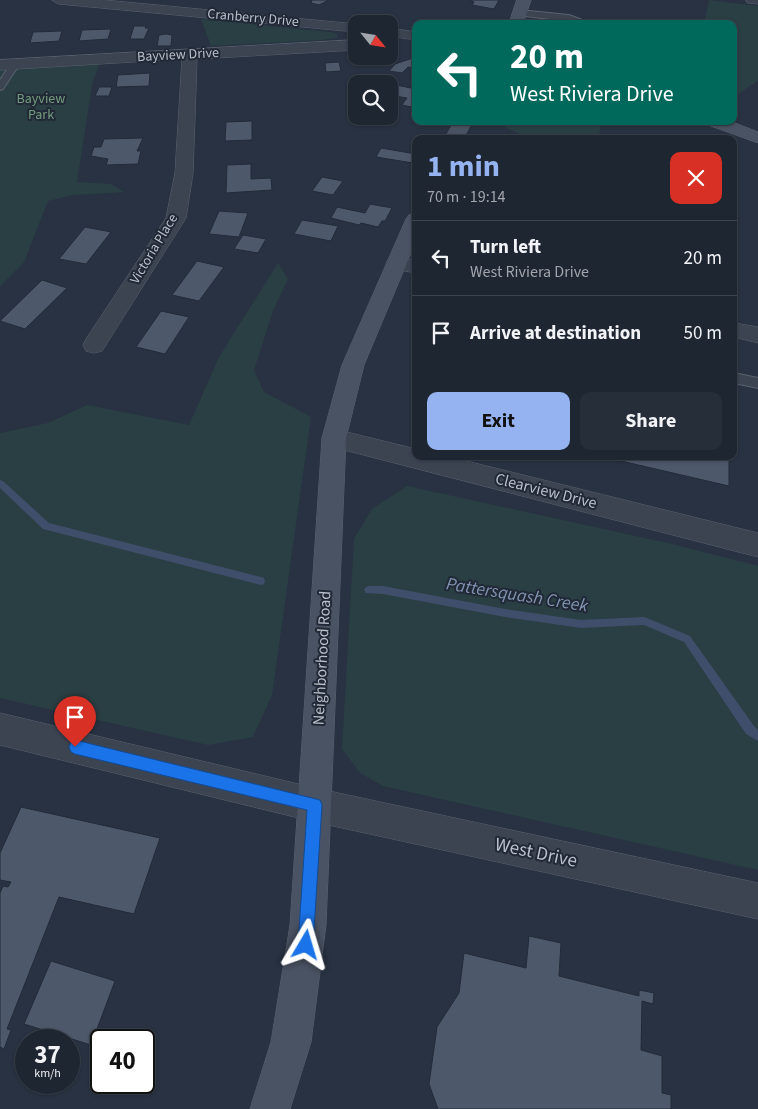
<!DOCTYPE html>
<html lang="en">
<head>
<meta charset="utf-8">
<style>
	body { margin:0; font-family:"Source Sans 3",sans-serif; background:#262e3a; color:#f1f3f6; height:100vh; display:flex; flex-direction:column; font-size:19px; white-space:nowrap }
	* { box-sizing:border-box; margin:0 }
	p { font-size:16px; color:#a1a5ac }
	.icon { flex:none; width:28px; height:28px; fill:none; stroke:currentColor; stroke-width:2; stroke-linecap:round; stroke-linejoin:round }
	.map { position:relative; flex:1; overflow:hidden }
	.sheet { position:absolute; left:412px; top:135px; width:325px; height:325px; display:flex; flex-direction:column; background:#1e2632; border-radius:10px; box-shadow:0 1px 4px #0004,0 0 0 1px #3c434d }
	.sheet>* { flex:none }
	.banner { position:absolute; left:412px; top:20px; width:325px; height:105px; border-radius:10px; box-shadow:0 1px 4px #0004,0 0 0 1px #3c434d; background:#00695c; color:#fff; overflow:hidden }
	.needle { width:32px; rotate:120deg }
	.fabs { position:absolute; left:348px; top:15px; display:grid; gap:10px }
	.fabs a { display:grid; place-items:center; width:50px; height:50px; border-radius:10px; background:#1e2632; box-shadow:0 1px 4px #0004,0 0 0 1px #3c434d; font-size:25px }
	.speed { position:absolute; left:15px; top:1029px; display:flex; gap:10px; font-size:25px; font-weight:700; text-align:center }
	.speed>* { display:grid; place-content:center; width:65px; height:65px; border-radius:50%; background:#1e2632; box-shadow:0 1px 4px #0004,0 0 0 1px #3c434d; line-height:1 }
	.speed small { font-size:12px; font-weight:400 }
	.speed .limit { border:2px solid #111; border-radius:8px; background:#fff; color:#111 }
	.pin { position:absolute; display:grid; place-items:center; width:42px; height:42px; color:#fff; margin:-51px -21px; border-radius:50% 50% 50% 0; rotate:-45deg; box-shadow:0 0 5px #0007 }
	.pin .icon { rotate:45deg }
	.me { position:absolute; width:55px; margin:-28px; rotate:7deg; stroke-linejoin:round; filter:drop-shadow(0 0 4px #0008) }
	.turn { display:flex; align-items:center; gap:18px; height:105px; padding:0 15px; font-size:22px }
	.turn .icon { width:65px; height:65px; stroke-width:2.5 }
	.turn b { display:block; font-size:35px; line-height:42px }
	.round { display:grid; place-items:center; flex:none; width:52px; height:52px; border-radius:10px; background:#262e3a }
	.headline { display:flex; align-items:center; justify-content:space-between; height:85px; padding:0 15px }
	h1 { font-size:30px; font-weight:700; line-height:38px; color:#95b2f1 }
	.button { display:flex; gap:10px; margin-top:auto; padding:10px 15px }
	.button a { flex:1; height:58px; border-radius:10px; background:#95b2f1; color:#111; font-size:20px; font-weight:700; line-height:58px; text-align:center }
	.button a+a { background:#262e3a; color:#f1f3f6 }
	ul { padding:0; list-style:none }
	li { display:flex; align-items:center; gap:15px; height:75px; padding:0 15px; border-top:1px solid #3c434d }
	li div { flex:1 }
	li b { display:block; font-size:19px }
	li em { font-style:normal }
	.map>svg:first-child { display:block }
	.green { fill:#2a3f43 }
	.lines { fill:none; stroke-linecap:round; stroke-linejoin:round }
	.stream { fill:#3f4e6a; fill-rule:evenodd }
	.building { fill:#4e586b; stroke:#232b39 }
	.lane-casing { stroke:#5a626f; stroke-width:2 }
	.street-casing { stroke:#5a626f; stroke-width:1 }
	.secondary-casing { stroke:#5a626f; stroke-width:1 }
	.lane { fill:#3c4452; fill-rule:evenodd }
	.street { fill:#3c4452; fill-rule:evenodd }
	.secondary { fill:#4a5364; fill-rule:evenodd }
	.route { fill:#1a73e8; stroke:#114b97 }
	.labels { text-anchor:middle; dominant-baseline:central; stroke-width:4; stroke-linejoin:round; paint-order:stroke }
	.far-street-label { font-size:14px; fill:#b9bfcb; stroke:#212937 }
	.far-park-label { font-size:14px; fill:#729b7d; stroke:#212937 }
	.street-label { font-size:16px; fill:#b9bfcb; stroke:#212937 }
	.water-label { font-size:18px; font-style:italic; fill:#8294b2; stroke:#212937 }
	.near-street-label { font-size:19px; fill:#b9bfcb; stroke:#212937 }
</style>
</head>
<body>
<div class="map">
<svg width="758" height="1109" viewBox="0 0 758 1109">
	<rect width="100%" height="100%" fill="#283242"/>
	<g class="green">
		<polygon points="709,0 758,6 758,80 734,97 734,24 704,24"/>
		<polygon points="201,19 329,32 337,34 337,38 321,40 211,46"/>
		<polygon points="100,62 92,85 77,182 111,184 124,192 73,195 48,201 24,262 0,286 0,68"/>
		<polygon points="506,121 602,121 598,139 530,139 505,127"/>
		<polygon points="278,263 288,279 273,311 254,370 264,392 311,417 272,695 253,737 208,745 0,698 0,433 48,423 87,405 189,425 219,357"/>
		<polygon points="407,486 672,544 758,566 758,870 383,786 360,773 342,749 354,539 372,509"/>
	</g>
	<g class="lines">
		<g class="stream">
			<polygon points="0,480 3,481 49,523 261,577 264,578 265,581 264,584 261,585 43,529 0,488"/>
			<polygon points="369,586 383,586 505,609 581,620 644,617 647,618 690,636 754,726 758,730 758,741 746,734 684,642 644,625 581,628 505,617 383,594 366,593 364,590 366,587"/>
		</g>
	</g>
	<g class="building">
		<polygon points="312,0 329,0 319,5 311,3"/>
		<polygon points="470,0 499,0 494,9 472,5 474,2"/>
		<polygon points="134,26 146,26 145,28 149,28 144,39 130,39"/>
		<polygon points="111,29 108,39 79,41 82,30"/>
		<polygon points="62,31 59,41 30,43 33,32"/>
		<polygon points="166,34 172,35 171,46 157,46 159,35"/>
		<polygon points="416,57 416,68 408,67 402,73 389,71 395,64"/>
		<polygon points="339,62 341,71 326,72 325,63"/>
		<polygon points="150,73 149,86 116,87 118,75"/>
		<polygon points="396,85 416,89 416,108 402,105 407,98 389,95"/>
		<polygon points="99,87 112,87 109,96 95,96"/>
		<polygon points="252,121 252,140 225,141 226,122"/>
		<polygon points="143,138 137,151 141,151 138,164 106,165 108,159 91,156 94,147 101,147 104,139"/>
		<polygon points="381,148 416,154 416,157 413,163 376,157"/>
		<polygon points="251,164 251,179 271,178 272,190 226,193 227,165"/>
		<polygon points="322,177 343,181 333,195 312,191"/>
		<polygon points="370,204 392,208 385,221 382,221 378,227 361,223 359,225 331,218 337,207 365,213"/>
		<polygon points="219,211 248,213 239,237 209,234"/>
		<polygon points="302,220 338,226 331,241 294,234"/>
		<polygon points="85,227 111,232 86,264 59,259"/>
		<polygon points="243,235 266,239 258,253 234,249"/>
		<polygon points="197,261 224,267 199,301 172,295"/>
		<polygon points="42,280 67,288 25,329 0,321"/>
		<polygon points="161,311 189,317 165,354 136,347"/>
		<polygon points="600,456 729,456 729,486 621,461"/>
		<polygon points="21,807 160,838 134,914 59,897 7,1029 11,1030 4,1049 0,1047 0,893 3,886 8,887 11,882 0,880 0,853"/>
		<polygon points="529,936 561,943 559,976 639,996 639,990 654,993 653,1004 642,1001 641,1050 662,1056 662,1093 671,1095 671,1109 438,1109 429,1084 437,1027 459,993 464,953 526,968"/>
		<polygon points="51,961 115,981 91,1045 24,1024"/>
	</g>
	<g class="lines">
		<g class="lane-casing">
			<g id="lane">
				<polygon points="519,10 569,15 593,24 516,15 515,13"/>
				<polygon points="11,63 19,65 3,89 0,90 0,80"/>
				<polygon points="734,373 758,378 758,388 734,383"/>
			</g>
		</g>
		<g class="street-casing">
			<g id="street">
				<polygon points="52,0 104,0 356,24 356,32 59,4"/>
				<polygon points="746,0 758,0 758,4 748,3"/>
				<polygon points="389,28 416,32 416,40 389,36"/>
				<polygon points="356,40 356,50 197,59 193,173 186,218 102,351 94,353 86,351 83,345 86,339 166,218 175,173 182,59 0,70 0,60"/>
				<polygon points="396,257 416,261 416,273 389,268 386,263 389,258"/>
				<polygon points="734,323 758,327 758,343 734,337"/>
				<polygon points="334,429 416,449 416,456 446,456 758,533 758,557 325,445 322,438 325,431"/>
				<polygon points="0,713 315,788 758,883 758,919 315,822 0,745"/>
			</g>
		</g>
		<g class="secondary-casing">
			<g id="secondary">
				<polygon points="517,0 531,0 523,24 509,24"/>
				<polygon points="455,121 472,121 463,139 445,139"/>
				<polygon points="706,121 730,121 758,132 758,143 708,125"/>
				<polygon points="416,213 416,241 364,365 346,438 326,925 311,1042 290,1109 250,1109 271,1042 290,925 322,438 342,365 406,219 409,215"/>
			</g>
		</g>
		<use href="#lane" class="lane"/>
		<use href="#street" class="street"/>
		<use href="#secondary" class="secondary"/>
	</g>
	<polygon class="route" points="75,740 320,800 322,805 313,945 311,950 306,952 300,950 298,945 307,810 75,754 71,752 69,747 71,742"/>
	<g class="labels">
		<g class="far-street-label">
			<text transform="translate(253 18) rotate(5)">Cranberry Drive</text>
			<text transform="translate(178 55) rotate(-3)">Bayview Drive</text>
			<text transform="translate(154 249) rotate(-59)">Victoria Place</text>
		</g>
		<g class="far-park-label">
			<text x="41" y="99">Bayview<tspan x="41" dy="16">Park</tspan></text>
		</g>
		<g class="street-label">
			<text transform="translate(546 491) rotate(14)">Clearview Drive</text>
			<text transform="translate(322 658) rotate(-87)">Neighborhood Road</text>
		</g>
		<g class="water-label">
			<text transform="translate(517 595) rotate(9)">Pattersquash Creek</text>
		</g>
		<g class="near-street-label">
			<text transform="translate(536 853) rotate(12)">West Drive</text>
		</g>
	</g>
</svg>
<div class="fabs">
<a><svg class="needle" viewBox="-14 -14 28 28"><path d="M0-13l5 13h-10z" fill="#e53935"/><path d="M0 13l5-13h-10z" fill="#a1a5ac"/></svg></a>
<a><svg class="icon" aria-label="search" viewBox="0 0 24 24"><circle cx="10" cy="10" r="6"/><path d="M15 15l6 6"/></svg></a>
</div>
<div class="speed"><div>37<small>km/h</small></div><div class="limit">40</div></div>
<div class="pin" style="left:75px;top:747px;background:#d93025"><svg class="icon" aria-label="arrive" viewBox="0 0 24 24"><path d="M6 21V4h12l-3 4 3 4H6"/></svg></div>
<svg class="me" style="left:306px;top:945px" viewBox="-20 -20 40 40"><path d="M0-17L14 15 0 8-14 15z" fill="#1a73e8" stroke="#fff" stroke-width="4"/></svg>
<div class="banner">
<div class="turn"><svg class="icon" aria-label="left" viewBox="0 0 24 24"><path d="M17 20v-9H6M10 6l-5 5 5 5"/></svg><div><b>20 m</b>West Riviera Drive</div></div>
</div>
<section class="sheet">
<div class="headline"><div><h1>1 min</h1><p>70 m · 19:14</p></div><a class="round" style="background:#d93025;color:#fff"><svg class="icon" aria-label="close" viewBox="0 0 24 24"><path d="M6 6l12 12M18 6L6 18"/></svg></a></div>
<ul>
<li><svg class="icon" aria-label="left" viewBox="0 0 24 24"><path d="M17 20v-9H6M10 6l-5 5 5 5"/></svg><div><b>Turn left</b><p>West Riviera Drive</p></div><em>20 m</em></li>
<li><svg class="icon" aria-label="arrive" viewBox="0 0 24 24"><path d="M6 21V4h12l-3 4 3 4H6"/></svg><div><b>Arrive at destination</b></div><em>50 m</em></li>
</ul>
<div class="button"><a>Exit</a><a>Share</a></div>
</section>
</div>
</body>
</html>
